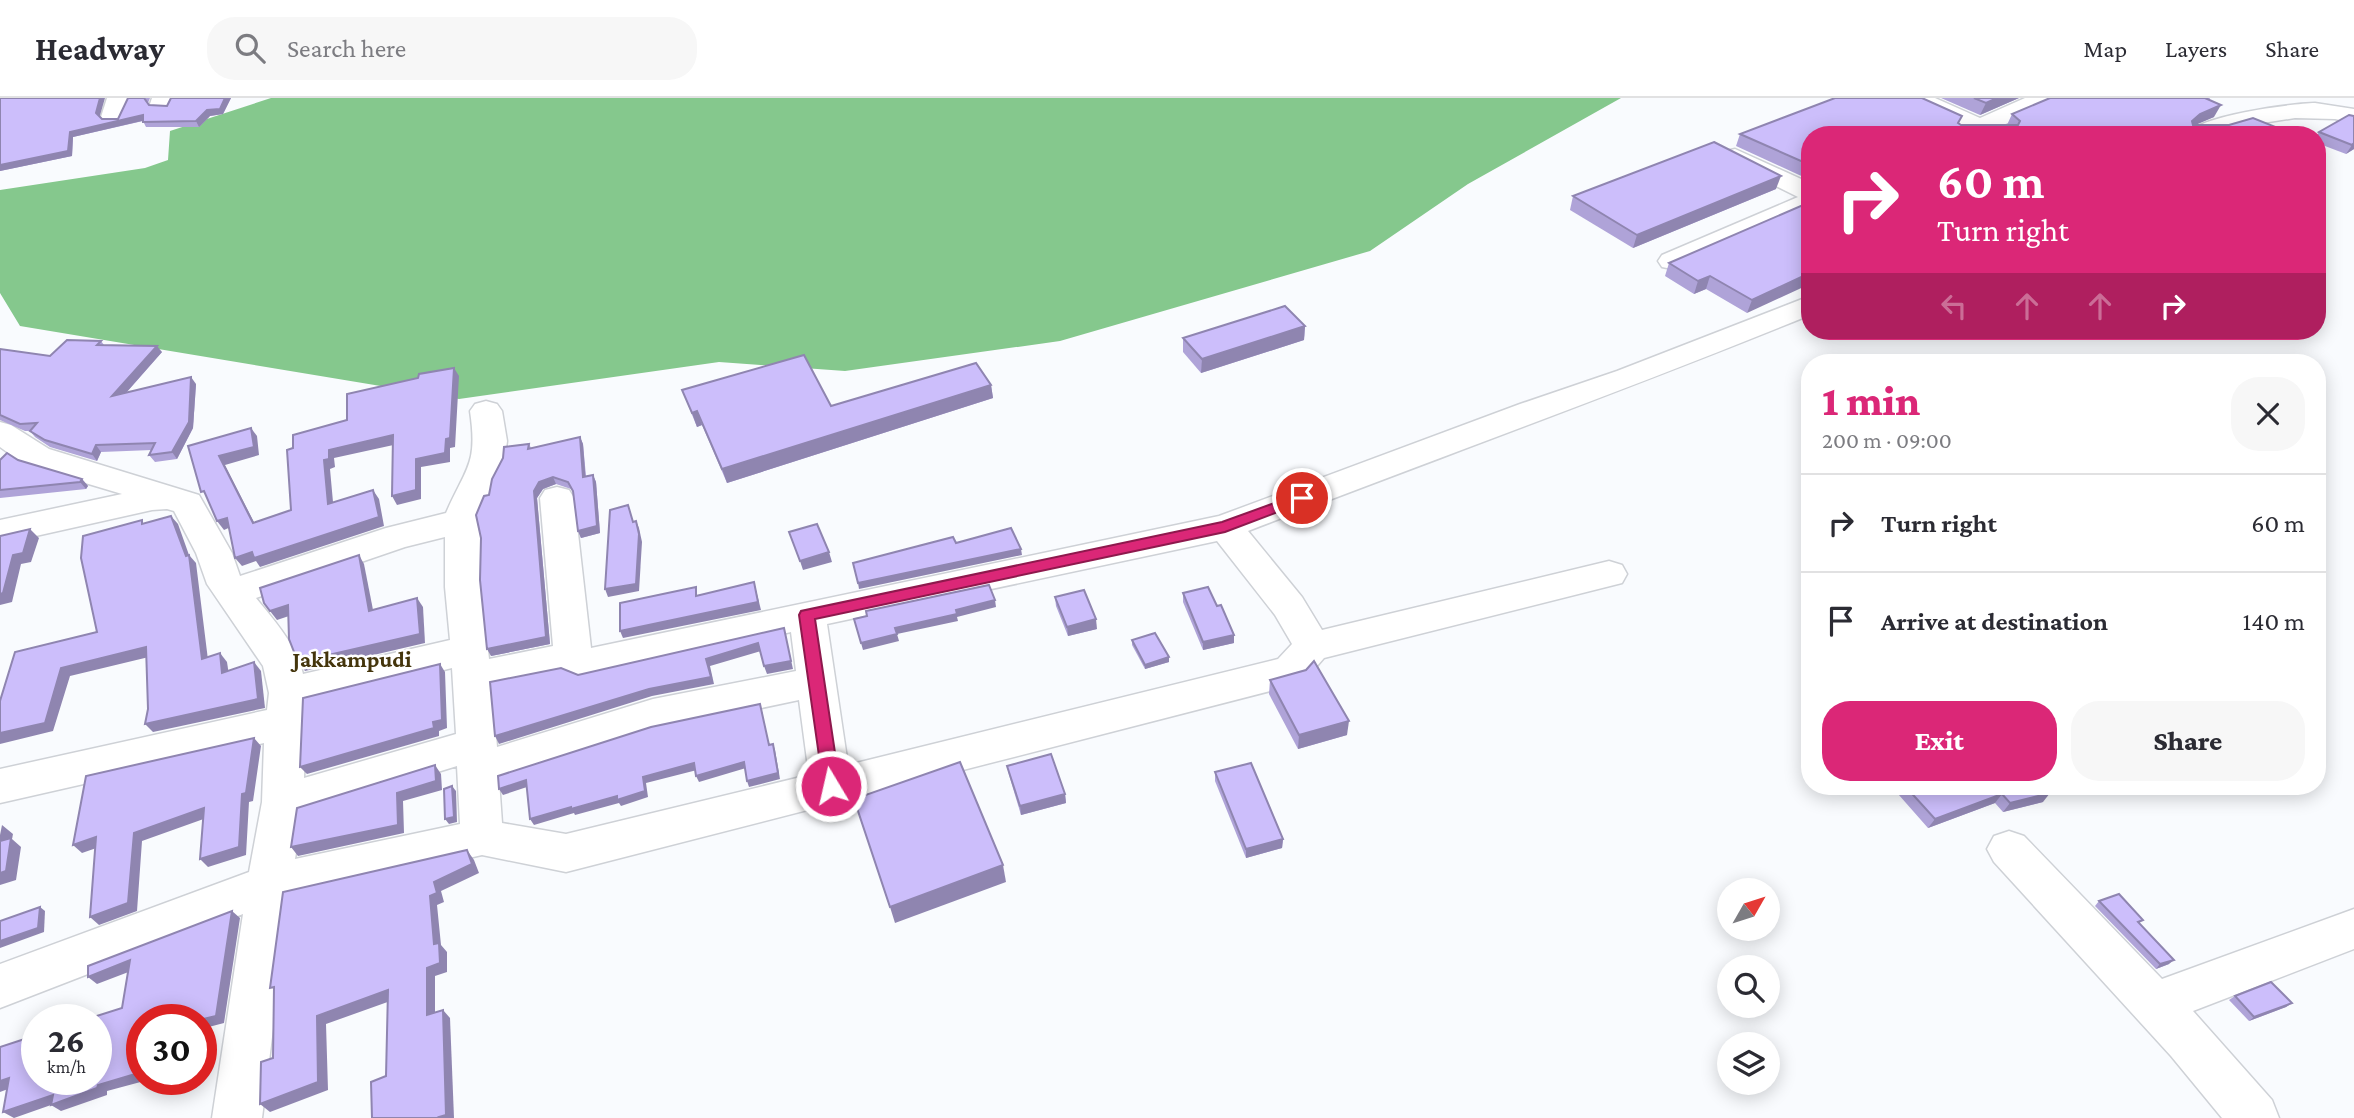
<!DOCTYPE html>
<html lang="en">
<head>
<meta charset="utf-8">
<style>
	body { margin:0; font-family:"Crimson Pro",serif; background:#f7f7f7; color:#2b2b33; height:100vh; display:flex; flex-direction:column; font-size:26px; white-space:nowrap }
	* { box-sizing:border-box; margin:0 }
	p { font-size:23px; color:#7c7c81 }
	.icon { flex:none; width:38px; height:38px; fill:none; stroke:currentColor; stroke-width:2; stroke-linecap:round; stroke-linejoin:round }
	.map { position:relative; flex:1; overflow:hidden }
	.panel { position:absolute; left:1801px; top:256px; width:525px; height:441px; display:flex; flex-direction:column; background:#fff; border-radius:28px; box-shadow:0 4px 18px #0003 }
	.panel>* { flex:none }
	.banner { position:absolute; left:1801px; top:28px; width:525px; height:214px; border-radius:28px; box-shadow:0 4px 18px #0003; background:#db2777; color:#fff; overflow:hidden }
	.needle { width:46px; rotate:51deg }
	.tools { position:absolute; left:1717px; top:780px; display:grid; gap:14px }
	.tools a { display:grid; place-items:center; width:63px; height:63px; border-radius:50%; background:#fff; box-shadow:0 4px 18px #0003; font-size:35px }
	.speed { position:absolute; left:21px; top:906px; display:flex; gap:14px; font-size:35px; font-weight:700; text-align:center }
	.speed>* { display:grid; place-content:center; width:91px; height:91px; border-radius:50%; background:#fff; box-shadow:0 4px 18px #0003; line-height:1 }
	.speed small { font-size:18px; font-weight:400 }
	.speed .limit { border:10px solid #d22; background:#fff; color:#111 }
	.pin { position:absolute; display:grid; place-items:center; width:60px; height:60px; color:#fff; margin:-30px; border:4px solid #fff; border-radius:50%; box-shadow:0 2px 7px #0007 }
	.me { position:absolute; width:77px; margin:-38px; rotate:351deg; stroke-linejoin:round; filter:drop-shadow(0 0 5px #0008) }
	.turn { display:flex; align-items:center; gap:24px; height:147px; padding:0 21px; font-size:32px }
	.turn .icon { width:91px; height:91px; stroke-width:2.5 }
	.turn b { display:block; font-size:49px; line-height:60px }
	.lanes { display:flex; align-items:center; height:66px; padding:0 21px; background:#0003; justify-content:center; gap:35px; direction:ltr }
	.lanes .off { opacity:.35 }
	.round { display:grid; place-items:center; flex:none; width:74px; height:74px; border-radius:28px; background:#f7f7f7 }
	.head { display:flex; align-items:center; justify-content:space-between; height:119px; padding:0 21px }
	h1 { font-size:42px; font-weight:800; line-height:52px; color:#db2777 }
	.cta { display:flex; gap:14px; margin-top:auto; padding:14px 21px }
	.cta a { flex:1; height:80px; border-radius:28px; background:#db2777; color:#fff; font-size:28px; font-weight:800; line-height:80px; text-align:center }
	.cta a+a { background:#f7f7f7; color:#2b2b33 }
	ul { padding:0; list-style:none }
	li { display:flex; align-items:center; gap:21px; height:98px; padding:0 21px; border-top:2px solid #e1e1e2 }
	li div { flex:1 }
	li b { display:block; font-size:26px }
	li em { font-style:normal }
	header { display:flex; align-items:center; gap:42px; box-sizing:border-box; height:98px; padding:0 35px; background:#fff; border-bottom:2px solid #e1e1e2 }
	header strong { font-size:33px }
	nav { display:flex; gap:38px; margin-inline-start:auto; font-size:24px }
	.search { width:490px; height:63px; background:#f7f7f7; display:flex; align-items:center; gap:18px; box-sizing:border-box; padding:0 24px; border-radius:28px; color:#7c7c81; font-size:26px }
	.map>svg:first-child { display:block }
	.forest { fill:#85c88d }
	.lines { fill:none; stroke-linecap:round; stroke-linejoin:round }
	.minor-casing { stroke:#ced1d6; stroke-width:3 }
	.minor { fill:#fff; fill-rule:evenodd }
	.wall { fill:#afa3d8 }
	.shaded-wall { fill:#8f85b0 }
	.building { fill:#ccbefb; stroke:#8f85b0; stroke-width:2 }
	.route { fill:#db2777; stroke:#8e194d; stroke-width:2 }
	.labels { text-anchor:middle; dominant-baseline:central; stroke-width:5; stroke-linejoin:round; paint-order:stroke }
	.quarter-label { font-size:23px; font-weight:bold; fill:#44350c; stroke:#fff }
</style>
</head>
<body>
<header>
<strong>Headway</strong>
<div class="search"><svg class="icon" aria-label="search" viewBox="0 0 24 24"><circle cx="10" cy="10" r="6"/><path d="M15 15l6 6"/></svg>Search here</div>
<nav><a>Map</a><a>Layers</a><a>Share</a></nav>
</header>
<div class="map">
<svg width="2354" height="1020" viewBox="0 0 2354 1020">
	<rect width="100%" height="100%" fill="#f9fbfe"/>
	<polygon class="forest" points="271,0 1621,0 1468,86 1370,153 1060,243 845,273 719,264 459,301 20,228 0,195 0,92 145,70 168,62 170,33"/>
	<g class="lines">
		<g class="minor-casing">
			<g id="minor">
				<polygon points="107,0 131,0 121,24 105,24 101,19"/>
				<polygon points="152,0 176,0 170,11 154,11 150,6"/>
				<polygon points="1903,0 1935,0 1980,20 2025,0 2057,0 2053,5 2001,28 2012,37 1955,37 1960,29 1907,5"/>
				<path d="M2315,5L2354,11V25L2335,21L2295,20L2256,26L2221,37H2186C2199,17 2290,6 2315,5Z"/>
				<polygon points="1735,51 1810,85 1810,113 1682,169 1672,171 1662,169 1658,163 1662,157 1798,99 1726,63 1723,58 1726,53"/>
				<path d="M1810,198V217C1624,293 1435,361 1248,433L1302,499L1322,532L1609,463L1622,467L1627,476L1622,485L1324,560L1304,583L1290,588L566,774L482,757L289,801L262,1020H212L243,816L0,910V866L249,774L262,704L264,645L0,705V671L267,612L269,595L263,568L207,486L196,455L174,413L167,411L152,412L0,446V422L122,396L25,367L0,349V324L11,327L49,351L199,397L232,455L240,478L386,430L446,415C466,369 478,367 470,313L475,306L486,303L497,306L502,313L507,343L504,366L490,392L477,424L482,447L481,489L489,561L553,548L540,400L545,392L557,389L569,392L574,400L591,550L1219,418L1520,306L1617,273ZM445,439V489L450,542L303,576C297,548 274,522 256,500L405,449ZM1217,443L1275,517L1292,546L1278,561L848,667L827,526ZM791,534L796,573L653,601L497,649L492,590L565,575L581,582ZM452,570L456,636L304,680L307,606ZM799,602L809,677L566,736L502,725L499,682L653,633ZM457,668L460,726L295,761L302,716Z"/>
				<polygon points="2009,733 2024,738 2162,881 2354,811 2354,851 2193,913 2272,1002 2279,1020 2222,1020 2171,958 1994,764 1987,751 1994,738"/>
			</g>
		</g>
		<use href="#minor" class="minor"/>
	</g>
	<g class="wall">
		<polygon points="0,0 99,19 102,21 118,21 128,0 150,0 148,5 149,7 167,8 171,0 231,0 223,16 210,18 199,29 146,29 143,23 73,39 72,58 0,73"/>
		<polygon points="1941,0 2019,0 1980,17"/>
		<polygon points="2050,0 2210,0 2209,2 2214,19 2194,27 2293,36 1810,37 1810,82 1736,48 1740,36 1958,25 1961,27 2007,27 2012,16"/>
		<polygon points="2354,18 2354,51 2346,56 2317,45 2317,37 2319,34"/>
		<polygon points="1776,91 1633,150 1570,112 1573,98"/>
		<polygon points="1810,104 1747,215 1706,191 1694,196 1665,178 1669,165"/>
		<polygon points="1305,228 1304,242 1201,275 1183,254 1183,240"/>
		<polygon points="101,243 104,247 162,254 126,295 196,286 193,330 177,361 155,364 149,357 152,352 101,354 97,363 50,349 35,339 30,333 25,333 0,322 0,251 50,258"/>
		<polygon points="991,287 993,300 727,385 702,327 697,329 682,292 831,308"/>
		<polygon points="580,339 583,346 586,378 593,377 596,384 600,435 581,440 578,433 574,395 571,391 556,386 543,391 537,400 550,546 491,558 529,346 531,350"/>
		<polygon points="0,362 18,362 82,381 88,388 86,391 0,400"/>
		<polygon points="1183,495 1234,537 1234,545 1203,552 1183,504"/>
		<polygon points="1055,499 1097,531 1068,538 1056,508"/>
		<polygon points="1132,542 1169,559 1169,564 1145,571 1132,547"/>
		<polygon points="1270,582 1347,637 1298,651 1269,596"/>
		<polygon points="1007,668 1065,696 1066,705 1021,717 1009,677"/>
		<polygon points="1215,674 1283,741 1282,750 1246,760 1215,683"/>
		<polygon points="1891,688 2044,688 2043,704 2003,714 1995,705 1928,730"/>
		<polygon points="2099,803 2143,822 2139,825 2169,866 2156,871 2095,808"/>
		<polygon points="2235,898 2292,905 2286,909 2249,923 2229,902"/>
	</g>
	<g class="shaded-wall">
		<polygon points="100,0 105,0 99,21 96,15"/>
		<polygon points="225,0 231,0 223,16 210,18 199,29 196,23 207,12"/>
		<polygon points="1997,0 2019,0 1980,17 1986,5"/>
		<polygon points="2221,7 2214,19 2193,28 2192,23 2200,16"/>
		<polygon points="143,17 146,22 73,39 72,58 0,73 0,67 70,34"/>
		<polygon points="2354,45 2354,51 2346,56 2352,47"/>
		<polygon points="1781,78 1776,91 1633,150 1637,137"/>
		<polygon points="1810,175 1810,186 1747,215 1752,202"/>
		<polygon points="1710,178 1706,191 1694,196 1698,183"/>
		<polygon points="1305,228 1304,242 1201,275 1202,261"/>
		<polygon points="157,248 162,254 117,305 112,298"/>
		<polygon points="454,270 459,278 455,349 450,350 450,364 421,369 421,401 397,407 392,398 416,361 446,341"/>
		<polygon points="191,279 196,286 193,330 177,361 172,354"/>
		<polygon points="991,287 993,300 727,385 722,371"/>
		<polygon points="697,313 702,327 697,329 692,315"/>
		<polygon points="251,330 257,338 259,357 225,367 259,434 253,425 219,358"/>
		<polygon points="393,337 398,346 334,360 335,369 330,371 334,415 328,406 324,362 329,352"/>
		<polygon points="580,339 583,346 586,386 583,379"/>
		<polygon points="96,347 101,354 97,363 92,356"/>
		<polygon points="593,377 596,384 600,435 581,440 578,433"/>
		<polygon points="553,379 556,386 543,391 537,400 550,546 491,558 487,551 534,393 539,384"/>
		<polygon points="82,381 88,388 86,391 80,384"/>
		<polygon points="373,392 379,401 384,428 260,469 256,463 242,468 235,460"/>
		<polygon points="171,418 178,426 189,457 196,465 209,570 202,561 186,458"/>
		<polygon points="227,420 233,428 224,432 217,423"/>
		<polygon points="636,423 639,430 642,444 639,493 608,499 605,491"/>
		<polygon points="30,431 39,440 31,464 21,466 12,504 0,507 0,496 13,457"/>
		<polygon points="1021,451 1022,457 859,491 858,485"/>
		<polygon points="829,454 832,464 803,472 800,463"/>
		<polygon points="359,457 364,466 375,522 369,513"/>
		<polygon points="754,484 761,512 623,540 620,533"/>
		<polygon points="417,500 423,509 425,545 305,573 298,564"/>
		<polygon points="995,502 996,509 957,519 958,523 897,536 899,543 863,552 861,545 895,530 956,512"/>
		<polygon points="288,507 295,516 277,522 270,513"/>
		<polygon points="1096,521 1097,531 1068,538 1067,529"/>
		<polygon points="784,530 793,571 767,576 764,568"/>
		<polygon points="1234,537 1234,545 1203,552 1203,544"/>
		<polygon points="758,545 761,553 710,568 714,586 652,598 499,646 495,638 649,591 706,561"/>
		<polygon points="146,549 153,558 70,578 53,633 0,646 0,635 61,570"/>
		<polygon points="220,555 227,564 230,584 222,575"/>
		<polygon points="1169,559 1169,564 1145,571 1145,567"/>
		<polygon points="254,564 261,573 265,610 153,634 145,626"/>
		<polygon points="440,566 445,574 447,630 439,633 439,638 307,676 300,669 433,624"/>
		<polygon points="1349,623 1347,637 1298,651 1299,637"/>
		<polygon points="254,640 261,648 253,703 249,704 246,757 208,769 200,761"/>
		<polygon points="773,646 775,652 780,681 749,689 747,683"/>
		<polygon points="744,664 746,670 699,684 696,678"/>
		<polygon points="694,665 697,672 646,685 648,699 621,708 619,705 575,717 574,715 534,727 530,721 643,679"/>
		<polygon points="435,667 441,676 442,692 403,703 404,735 298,758 291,749 397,695"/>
		<polygon points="526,682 530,688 503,697 499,691"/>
		<polygon points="452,688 456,693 457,724 449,726 445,721"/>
		<polygon points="2050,695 2043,704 2003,714 2010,705"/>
		<polygon points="1065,696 1066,705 1021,717 1020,708"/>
		<polygon points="2002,696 1995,705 1928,730 1935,721"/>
		<polygon points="204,710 212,718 142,743 137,813 99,827 90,819 134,735"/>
		<polygon points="2,727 13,736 12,741 21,749 16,782 0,787 0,737"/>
		<polygon points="96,739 105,747 82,755 73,747"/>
		<polygon points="1283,741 1282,750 1246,760 1246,751"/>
		<polygon points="467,752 474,762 479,775 441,793 444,804 437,807 441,847 447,854 447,874 435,878 435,925 427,917 427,870 430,798 434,784"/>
		<polygon points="1003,767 1006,784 895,825 890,809"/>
		<polygon points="40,809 45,813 44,834 0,850 0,843"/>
		<polygon points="232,813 240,820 224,925 201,931 201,922"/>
		<polygon points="130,862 139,870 97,886 88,879"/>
		<polygon points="2174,862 2169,866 2156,871 2160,866"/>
		<polygon points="388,892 396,901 326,926 328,992 270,1014 260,1006 317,918"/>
		<polygon points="2292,905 2286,909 2249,923 2254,919"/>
		<polygon points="443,912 450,920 454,1020 440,1020"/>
		<polygon points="142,974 142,982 148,982 107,993 107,997 61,1013 51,1007 14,1020 3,1014 53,997 98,987"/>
		<polygon points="9,980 19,987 0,994 0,983"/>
	</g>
	<g class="building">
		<polygon points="0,0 100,0 96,15 102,21 118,21 128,0 144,0 149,7 167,8 171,0 225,0 220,11 207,12 196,23 143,24 143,17 70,34 68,53 0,67"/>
		<polygon points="1835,0 1922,0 1962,18 1958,25 1961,27 2018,27 2020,23 2012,16 2050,0 2206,0 2205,0 2221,7 2200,16 2192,23 2193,27 2229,27 2253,20 2293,36 1810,37 1810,67 1740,36"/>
		<polygon points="1974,0 1997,0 1986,5"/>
		<polygon points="2349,17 2354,18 2354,45 2352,47 2319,34"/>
		<polygon points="1714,44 1781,78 1637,137 1573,98"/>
		<polygon points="1810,104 1810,175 1752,202 1710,178 1698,183 1669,165"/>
		<polygon points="1285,208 1305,228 1202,261 1183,240"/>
		<polygon points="67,242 101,243 97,247 157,248 112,298 191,279 189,324 172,354 149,357 155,345 96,347 92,356 45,342 30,333 37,325 20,326 0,317 0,251 50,258"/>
		<polygon points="804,257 831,308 976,265 991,287 722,371 697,313 692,315 682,292"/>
		<polygon points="454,270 450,340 446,341 445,355 416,361 416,392 392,398 393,337 329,352 329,361 324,362 328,406 373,392 379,419 254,460 252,454 235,460 227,420 217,423 204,393 201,394 188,348 251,330 254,349 219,358 253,425 291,412 287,352 293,350 293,337 347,322 347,296 418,280 419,276"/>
		<polygon points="580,339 583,379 593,377 597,428 578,433 573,393 568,384 553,379 539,384 534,393 546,539 487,551 480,482 481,440 476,417 484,398 489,397 492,381 503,360 504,349 529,346 528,351"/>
		<polygon points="7,355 18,362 82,381 80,384 0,392 0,362"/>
		<polygon points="628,407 633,424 636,423 639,436 636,486 605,491 610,412"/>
		<polygon points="171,418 186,458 189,457 202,561 220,555 222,575 254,564 258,601 145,626 148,611 146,549 61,570 45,625 0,635 0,603 15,554 97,534 81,460 83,438 142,422 142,426"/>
		<polygon points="817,426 829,454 800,463 789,434"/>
		<polygon points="1011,430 1021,451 858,485 853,465 953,439 956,445"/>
		<polygon points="30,431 23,455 13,457 3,495 0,496 0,438"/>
		<polygon points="359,457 369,513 417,500 420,536 298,564 289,541 288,507 270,513 264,505 260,490"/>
		<polygon points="754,484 758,504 620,533 620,505 696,489 696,498"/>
		<polygon points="989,487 995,502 956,512 957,516 895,530 897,536 861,545 854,521 867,518 866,513"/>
		<polygon points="1208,489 1217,508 1221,507 1234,537 1203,544 1183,495"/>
		<polygon points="1084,492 1096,521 1067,529 1055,499"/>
		<polygon points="784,530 791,563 764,568 758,545 706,561 711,579 649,591 495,638 490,584 561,570 578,577"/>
		<polygon points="1155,535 1169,559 1145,567 1132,542"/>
		<polygon points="1314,563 1349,623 1299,637 1270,582 1306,572"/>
		<polygon points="440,566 442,622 433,624 434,630 300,669 303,600"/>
		<polygon points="760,606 769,647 773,646 778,675 747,683 744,664 696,678 694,665 643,679 645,693 617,702 617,698 571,711 571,709 530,721 526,682 499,691 498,678 651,629"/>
		<polygon points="254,640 246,695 242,696 239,749 200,761 204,710 134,735 128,805 90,819 96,739 73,747 86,678"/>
		<polygon points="1051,656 1065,696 1020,708 1007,668"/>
		<polygon points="960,664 1003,767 890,809 854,701"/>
		<polygon points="1251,665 1283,741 1246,751 1215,674"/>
		<polygon points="435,667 436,683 397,695 398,727 291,749 297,710"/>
		<polygon points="452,688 454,719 445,721 444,691"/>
		<polygon points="1905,688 2044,688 2050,695 2010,705 2002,696 1935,721"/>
		<polygon points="11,740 6,773 0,775 0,743"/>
		<polygon points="467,752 472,766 434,784 437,795 430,798 434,846 439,845 440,865 427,870 427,917 443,912 446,1017 439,1019 440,1020 372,1020 371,984 386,978 388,892 317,918 318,984 260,1006 261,964 273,960 274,889 270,890 283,794"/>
		<polygon points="2119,796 2143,822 2138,824 2174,862 2160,866 2099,803"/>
		<polygon points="40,809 38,830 0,843 0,823"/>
		<polygon points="232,813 216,918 199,922 142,922 142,974 98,987 97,990 51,1007 53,997 3,1014 9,980 0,983 0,949 37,937 37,982 96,982 96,922 84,922 122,910 130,862 88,879 88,868"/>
		<polygon points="2271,884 2292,905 2254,919 2235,898"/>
	</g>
	<polygon class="route" points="1302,395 1307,396 1309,400 1307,403 1225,434 815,521 840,688 837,693 831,695 824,693 799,517 801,513 1222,424"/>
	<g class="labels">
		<g class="quarter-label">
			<text x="352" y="561">Jakkampudi</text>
		</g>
	</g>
</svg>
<div class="tools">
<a><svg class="needle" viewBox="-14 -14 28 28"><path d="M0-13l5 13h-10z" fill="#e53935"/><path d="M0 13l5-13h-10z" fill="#7c7c81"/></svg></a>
<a><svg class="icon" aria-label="search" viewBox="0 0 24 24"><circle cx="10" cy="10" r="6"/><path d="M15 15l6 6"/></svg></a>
<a><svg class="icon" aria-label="layers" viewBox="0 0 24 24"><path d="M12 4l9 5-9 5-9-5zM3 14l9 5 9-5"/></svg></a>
</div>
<div class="speed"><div>26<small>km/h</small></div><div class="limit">30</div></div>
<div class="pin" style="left:1302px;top:400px;background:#d93025"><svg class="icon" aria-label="arrive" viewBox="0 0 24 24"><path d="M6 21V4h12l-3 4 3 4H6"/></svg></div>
<svg class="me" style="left:831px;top:688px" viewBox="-20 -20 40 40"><circle r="17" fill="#db2777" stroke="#fff" stroke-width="3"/><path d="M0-11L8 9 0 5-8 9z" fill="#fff"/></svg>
<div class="banner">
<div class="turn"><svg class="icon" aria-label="right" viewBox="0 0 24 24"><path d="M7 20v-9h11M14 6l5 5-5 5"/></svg><div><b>60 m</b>Turn right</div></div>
<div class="lanes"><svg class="icon off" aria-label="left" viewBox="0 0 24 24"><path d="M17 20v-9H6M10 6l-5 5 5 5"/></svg><svg class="icon off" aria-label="ahead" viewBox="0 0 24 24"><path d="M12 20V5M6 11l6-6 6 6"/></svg><svg class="icon off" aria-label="ahead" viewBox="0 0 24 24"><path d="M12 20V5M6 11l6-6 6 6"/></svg><svg class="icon" aria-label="right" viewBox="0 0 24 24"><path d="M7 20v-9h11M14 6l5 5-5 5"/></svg></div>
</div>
<section class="panel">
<div class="head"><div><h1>1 min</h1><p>200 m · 09:00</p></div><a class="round"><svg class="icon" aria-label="close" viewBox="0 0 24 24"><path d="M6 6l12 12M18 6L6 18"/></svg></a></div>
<ul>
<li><svg class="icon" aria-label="right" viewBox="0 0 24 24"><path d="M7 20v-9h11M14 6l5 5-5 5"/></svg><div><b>Turn right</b></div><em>60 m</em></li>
<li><svg class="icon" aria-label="arrive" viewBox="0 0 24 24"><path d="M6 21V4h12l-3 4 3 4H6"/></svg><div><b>Arrive at destination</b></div><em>140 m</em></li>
</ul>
<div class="cta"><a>Exit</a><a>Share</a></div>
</section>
</div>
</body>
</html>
